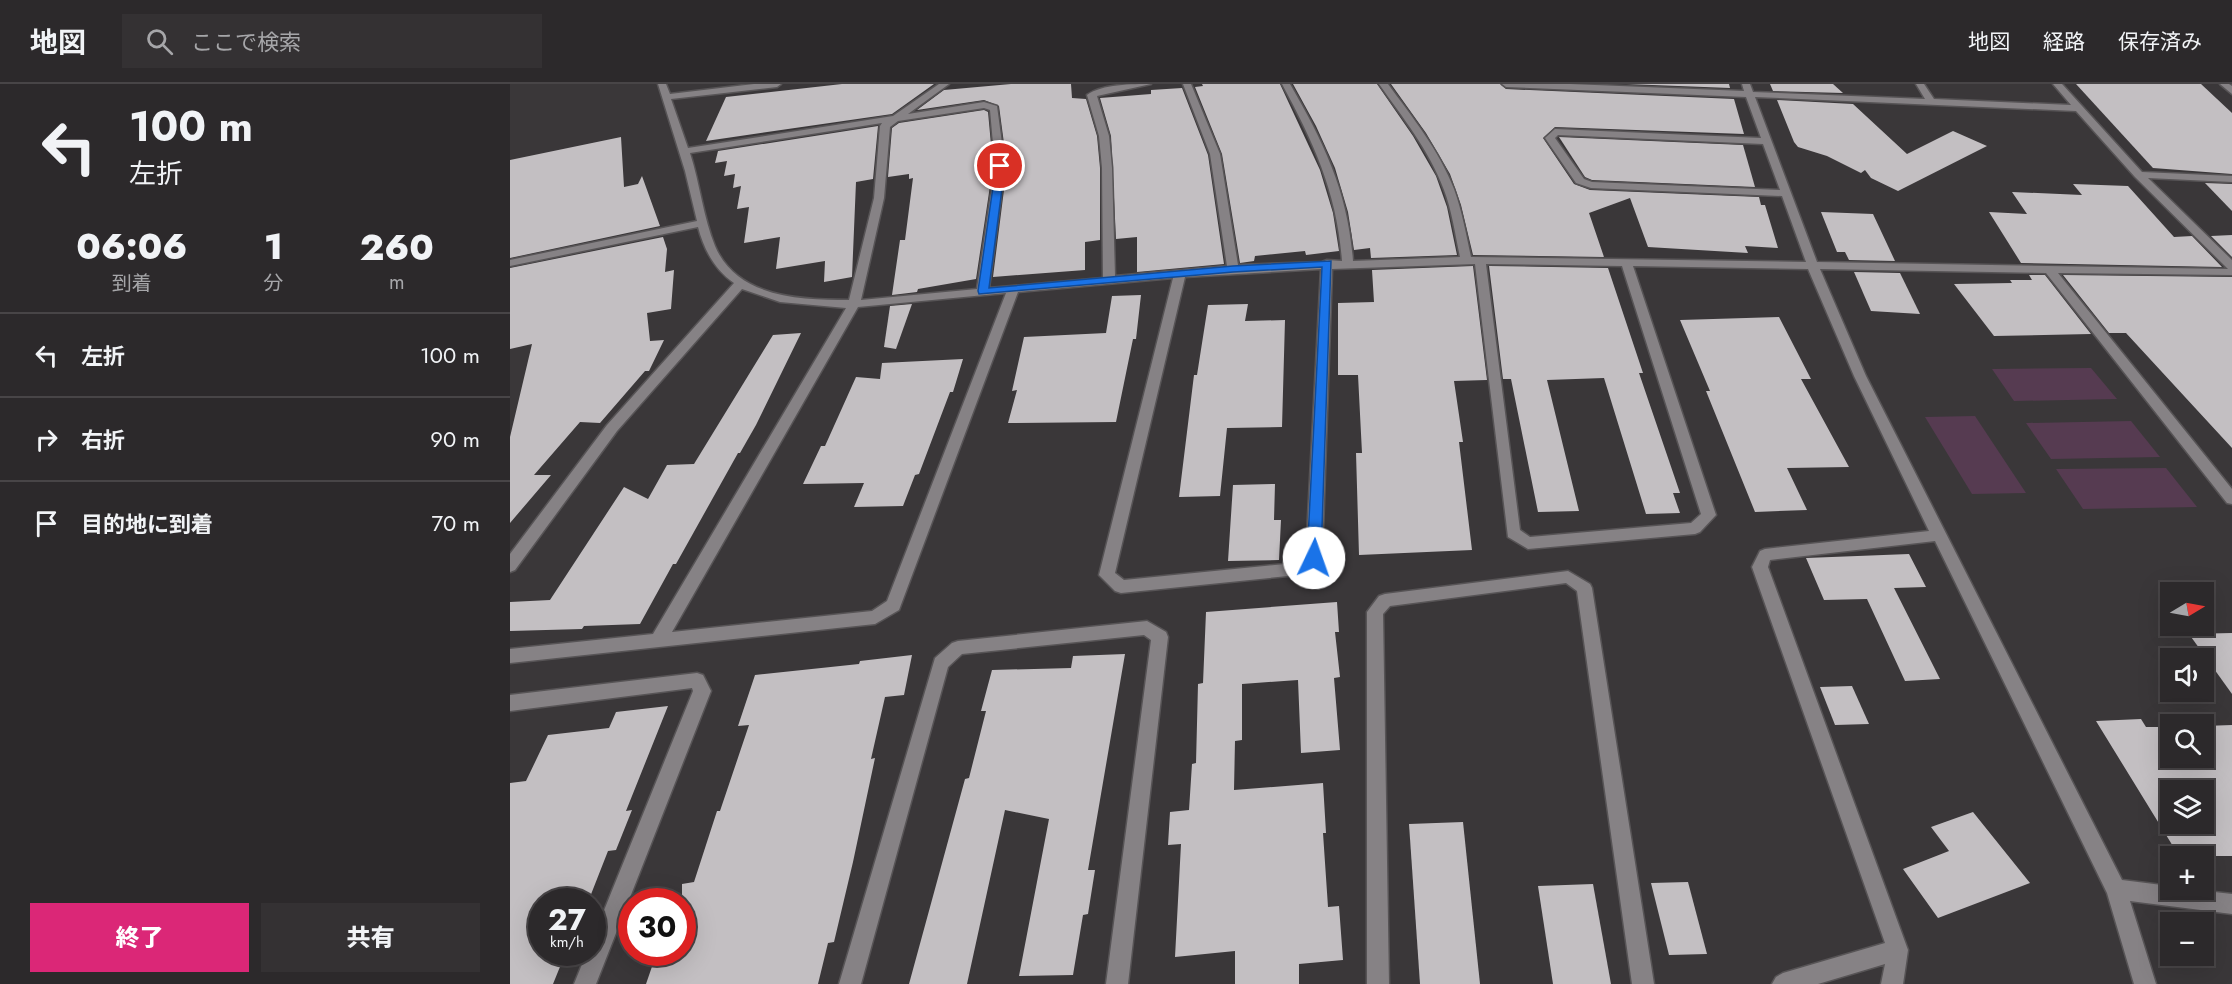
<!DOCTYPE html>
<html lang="ja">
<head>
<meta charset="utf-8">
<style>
	body { margin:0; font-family:Jost,"Noto Sans JP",sans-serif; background:#343133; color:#f1f3f6; height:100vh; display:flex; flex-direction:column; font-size:22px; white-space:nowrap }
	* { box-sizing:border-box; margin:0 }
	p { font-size:20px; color:#a6a6a9 }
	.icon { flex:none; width:33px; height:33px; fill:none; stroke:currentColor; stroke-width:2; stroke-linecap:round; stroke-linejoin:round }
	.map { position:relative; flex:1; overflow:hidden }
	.details { display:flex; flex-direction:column; background:#2c292b; width:510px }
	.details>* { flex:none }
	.top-card { background:#2c292b; color:#f1f3f6; overflow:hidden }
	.needle { width:39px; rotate:80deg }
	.buttons { position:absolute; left:1650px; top:498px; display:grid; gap:12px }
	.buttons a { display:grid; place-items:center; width:54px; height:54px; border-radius:0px; background:#2c292b; box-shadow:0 6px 24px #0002,0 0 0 2px #484547; font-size:30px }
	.speed { position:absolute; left:18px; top:804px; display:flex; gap:12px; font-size:30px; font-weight:700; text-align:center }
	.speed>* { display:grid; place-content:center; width:78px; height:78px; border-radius:50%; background:#2c292b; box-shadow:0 6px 24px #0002,0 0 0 2px #484547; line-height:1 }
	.speed small { font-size:15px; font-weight:400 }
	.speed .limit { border:9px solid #d22; background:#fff; color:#111 }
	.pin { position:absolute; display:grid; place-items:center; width:51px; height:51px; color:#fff; margin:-26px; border:3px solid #fff; border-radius:50%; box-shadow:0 2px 6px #0007 }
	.me { position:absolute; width:66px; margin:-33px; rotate:3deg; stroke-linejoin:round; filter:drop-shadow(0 0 4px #0008) }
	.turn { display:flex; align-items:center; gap:21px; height:126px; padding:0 30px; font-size:27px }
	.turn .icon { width:78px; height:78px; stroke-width:2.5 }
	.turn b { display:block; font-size:42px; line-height:51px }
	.eta { display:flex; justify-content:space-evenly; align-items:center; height:102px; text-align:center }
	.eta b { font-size:36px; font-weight:800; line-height:42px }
	.action { display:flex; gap:12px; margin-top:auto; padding:12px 30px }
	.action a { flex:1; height:69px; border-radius:0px; background:#db2777; color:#fff; font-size:24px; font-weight:800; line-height:69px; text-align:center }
	.action a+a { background:#343133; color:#f1f3f6 }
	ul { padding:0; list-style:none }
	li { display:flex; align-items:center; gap:18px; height:84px; padding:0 30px; border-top:2px solid #484547 }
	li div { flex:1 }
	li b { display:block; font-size:22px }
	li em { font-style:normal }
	header { display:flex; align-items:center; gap:36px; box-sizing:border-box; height:84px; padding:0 30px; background:#2c292b; border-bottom:2px solid #484547 }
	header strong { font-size:28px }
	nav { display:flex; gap:33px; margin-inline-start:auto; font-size:21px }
	.search { width:420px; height:54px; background:#343133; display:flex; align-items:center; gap:15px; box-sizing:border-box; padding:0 21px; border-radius:0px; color:#a6a6a9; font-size:22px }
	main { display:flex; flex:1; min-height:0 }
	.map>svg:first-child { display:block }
	.green { fill:#563b51 }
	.building { fill:#c3bfc2; fill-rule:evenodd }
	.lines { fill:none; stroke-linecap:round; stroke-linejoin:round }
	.minor-casing { stroke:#575456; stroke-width:3 }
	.minor { fill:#868285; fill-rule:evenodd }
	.route { fill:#1a73e8; stroke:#114b97; stroke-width:1.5 }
</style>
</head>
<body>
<header>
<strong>地図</strong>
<div class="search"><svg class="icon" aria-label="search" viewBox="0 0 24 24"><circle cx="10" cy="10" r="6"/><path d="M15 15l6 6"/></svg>ここで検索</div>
<nav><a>地図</a><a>経路</a><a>保存済み</a></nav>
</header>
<main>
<section class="details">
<div class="top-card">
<div class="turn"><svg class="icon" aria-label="left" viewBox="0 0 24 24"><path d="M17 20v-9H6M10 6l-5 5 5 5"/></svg><div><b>100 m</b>左折</div></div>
</div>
<div class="eta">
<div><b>06:06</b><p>到着</p></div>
<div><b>1</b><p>分</p></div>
<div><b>260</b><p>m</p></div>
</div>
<ul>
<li><svg class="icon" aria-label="left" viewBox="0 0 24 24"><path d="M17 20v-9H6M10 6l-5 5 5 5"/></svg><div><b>左折</b></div><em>100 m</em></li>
<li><svg class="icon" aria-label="right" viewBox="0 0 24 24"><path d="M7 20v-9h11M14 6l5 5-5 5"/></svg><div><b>右折</b></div><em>90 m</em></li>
<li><svg class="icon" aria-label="arrive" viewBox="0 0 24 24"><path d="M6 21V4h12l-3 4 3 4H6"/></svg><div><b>目的地に到着</b></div><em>70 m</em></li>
</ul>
<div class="action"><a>終了</a><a>共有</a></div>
</section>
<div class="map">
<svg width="1722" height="900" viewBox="0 0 1722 900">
	<rect width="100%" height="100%" fill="#3a3739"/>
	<g class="green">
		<polygon points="1581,284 1607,315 1504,317 1482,285"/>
		<polygon points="1465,332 1516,409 1462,410 1415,333"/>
		<polygon points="1621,337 1650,373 1541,375 1516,339"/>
		<polygon points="1656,384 1687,423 1573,425 1546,385"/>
	</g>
	<g class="building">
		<polygon points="332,0 424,0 382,30 196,57 216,13"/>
		<polygon points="501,0 561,0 562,14 576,15 587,52 590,84 590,156 575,158 575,186 483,193 497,82 489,22 474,16 407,26 434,6"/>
		<polygon points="692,0 770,0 810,86 823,129 829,167 796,171 795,167 745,172 744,177 730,179 712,70 685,3 693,2"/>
		<polygon points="783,0 867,0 903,52 926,92 937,123 947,171 861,174 860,164 844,166 838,128 825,84 806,42"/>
		<polygon points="881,0 990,0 996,5 1224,15 1234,50 1045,43 1033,54 1064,100 1080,106 1249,113 1251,121 1255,121 1268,164 1235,162 1238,169 1138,163 1120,114 1079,129 1094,173 963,171 951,121 940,90 916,49"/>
		<polygon points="1116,0 1219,0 1220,4"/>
		<polygon points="1260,0 1323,0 1333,9 1263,7"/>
		<polygon points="1566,0 1691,0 1722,29 1722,90 1643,84"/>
		<polygon points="672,4 698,71 714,180 627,188 627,153 606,155 601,52 590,14 641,10 641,6"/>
		<polygon points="1267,16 1343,20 1397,70 1443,47 1477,62 1388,107 1361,94 1355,86 1351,89 1317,72 1288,63 1284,58"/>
		<polygon points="474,26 478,28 483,82 466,195 408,205 407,208 382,211 390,156 395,156 403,94 399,95 399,90 378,93 382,44 389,39"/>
		<polygon points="368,42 363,95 346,98 342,193 314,198 315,177 266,185 270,153 234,159 239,123 227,125 231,102 223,104 225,90 214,92 217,77 205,79 208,67"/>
		<polygon points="111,53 114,103 128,100 132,92 150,142 0,174 0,76"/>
		<polygon points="1049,53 1233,61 1245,103 1082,96 1075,93"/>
		<polygon points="1695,99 1722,100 1722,127"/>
		<polygon points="1563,100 1618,102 1664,153 1682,152 1712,183 1511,179 1479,128 1517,130 1502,108 1572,111"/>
		<polygon points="1311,128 1363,130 1385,177 1339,176 1335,168 1327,168"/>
		<polygon points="1722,151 1722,173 1701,152"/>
		<polygon points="153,153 157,165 155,188 164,186 161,225 137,229 140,257 154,256 139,287 135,287 90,339 70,338 24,391 41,391 0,439 0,353 22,260 0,265 0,184"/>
		<polygon points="963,182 977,296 944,297 953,358 949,358 962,466 849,471 846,369 852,369 848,291 828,291 828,219 864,218 862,186"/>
		<polygon points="979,182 1098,184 1133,289 1129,289 1170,409 1163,409 1170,429 1136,430 1094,294 1037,296 1069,427 1028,428 1001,295 993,295"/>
		<polygon points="1344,188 1390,189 1410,230 1361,227"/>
		<polygon points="1519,191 1535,191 1581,250 1484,252 1444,200 1502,199 1500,196 1522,196"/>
		<polygon points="1553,191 1722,193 1722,364 1616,249 1599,249"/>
		<polygon points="631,211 626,255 623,255 606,338 498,339 507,306 502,307 514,253 596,249 602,212"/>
		<polygon points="402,220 386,265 374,263 380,222"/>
		<polygon points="738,220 735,237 775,236 772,343 717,344 710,412 669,413 684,291 687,291 698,221"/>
		<polygon points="1269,233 1301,295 1291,295 1339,383 1277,384 1297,426 1245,428 1196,307 1200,307 1170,236"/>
		<polygon points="291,249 246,341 230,369 228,369 166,480 163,480 130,540 74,542 72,545 0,547 0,518 40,516 114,403 138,415 157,381 184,380 263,251"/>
		<polygon points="453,275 443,308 440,308 409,390 405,391 393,422 344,423 354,399 293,400 311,362 315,362 346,293 370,295 372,279"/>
		<polygon points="765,400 764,436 771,436 769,476 718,477 723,401"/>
		<polygon points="1399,470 1416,503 1384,504 1430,595 1395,597 1357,515 1314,516 1296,474"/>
		<polygon points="827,518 829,548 825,548 830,593 824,594 830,666 791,669 788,596 732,600 732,656 725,657 724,706 813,699 816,749 813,749 818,823 829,822 833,876 789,880 789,900 725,900 725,867 665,873 671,760 658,761 660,728 679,726 682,680 686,679 688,600 693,599 696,528"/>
		<polygon points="1722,549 1722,610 1679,550"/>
		<polygon points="615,570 578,786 585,786 578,830 573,831 563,891 509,892 539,735 495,726 457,900 399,900 455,695 459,694 476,627 471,627 482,586 561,584 563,572"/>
		<polygon points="402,571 394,611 375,613 361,675 365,674 343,778 324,858 318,859 308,900 136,900 147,868 172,868 172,800 184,798 207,727 210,727 239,641 228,642 245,591 349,580 350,577"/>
		<polygon points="1342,602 1359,640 1325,641 1310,603"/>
		<polygon points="158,622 116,727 122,726 106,766 98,767 78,818 32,818 32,868 56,868 43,900 0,900 0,699 16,697 38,651 99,644 106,628"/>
		<path d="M1631,635L1636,643H1660V674H1694V642L1722,641V772H1669L1586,637ZM1660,706H1694V740H1660Z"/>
		<polygon points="1463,728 1520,799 1428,834 1393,785 1439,767 1421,743"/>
		<polygon points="953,738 970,900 910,900 899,740"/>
		<polygon points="1178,798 1197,870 1159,871 1141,799"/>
		<polygon points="1083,800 1101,900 1043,900 1028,802"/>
	</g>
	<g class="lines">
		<g class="minor-casing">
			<g id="minor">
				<path d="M148,0H156L160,10L244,0H271L267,3L161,15L178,64L383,32L429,0H439L398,30L474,18L487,22L495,82L479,204L593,194L592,84L589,52L577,11C592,0 622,0 641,0L587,12L599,52L602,84L605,192L717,182L700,70L673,0H681L710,70L728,181L812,178L817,176L832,177C827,109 804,59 772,0H780C814,59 838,108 843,177L950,173C945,150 942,127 934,106C919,66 893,34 869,0H878C902,33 929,66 944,105C952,127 956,150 961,173L1296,178L1272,112L1081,104L1066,99L1035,54L1045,45L1251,54L1236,13L996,3L992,0H1060L1234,7L1232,0H1240L1243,8L1415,15L1406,0H1414L1424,15L1561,21L1543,0H1552L1632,88L1722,92V98L1638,94L1722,176V191L1548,189L1722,405V420L1717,419L1536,189L1310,185L1356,292L1612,796L1660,802V806H1687L1722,810V830L1620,817L1646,900H1624L1597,809L1425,457L1260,476L1258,483L1398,866L1393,900H1371L1375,880L1308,900H1262L1266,893L1273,889L1375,859L1242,483L1250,467L1255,465L1419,447L1344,292L1298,185L1123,182L1206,431L1190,448L1185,450L1018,465L998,453L965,180L822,185L812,474L809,478L788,491L611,509L605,507L589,491L663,194L508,208L389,526L365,540L0,579V565L143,550L336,224L270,218L232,205L107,347L5,486L0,488V470L97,341L224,199C205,186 194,166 188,143L0,182V176L187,137L175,87ZM1245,13L1566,27L1625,93L1718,185L1307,178ZM474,24L480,26L485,82L467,205L351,216L374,114L380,43L388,37ZM372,39L370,42L364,114L339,216C291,216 227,214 205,162C193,133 190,100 180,69ZM1048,51L1253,60L1270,106L1082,98L1074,95L1045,54ZM976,180L1112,182L1191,430L1181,439L1020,453L1010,446ZM811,185L796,471L785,479L614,496L605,489L675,193ZM496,209L377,517L362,527L162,548L348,223Z"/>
				<polygon points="1710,0 1719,0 1722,2 1722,10"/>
				<polygon points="1058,487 1080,500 1082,504 1144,900 1122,900 1067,507 1056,499 880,522 873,530 879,900 857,900 857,528 869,512 875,510"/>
				<polygon points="637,537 656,548 658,553 618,900 596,900 641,556 634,551 452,570 438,583 351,900 329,900 425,574 442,559 448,557"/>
				<polygon points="187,589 193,591 201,607 86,900 64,900 77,868 82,868 82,856 183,607 182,604 0,627 0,611"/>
			</g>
		</g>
		<use href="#minor" class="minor"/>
	</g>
	<polygon class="route" points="490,79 495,82 479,204 723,182 821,177 811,474 809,478 804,480 797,474 812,183 723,188 469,210 468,207 486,82"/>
</svg>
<div class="buttons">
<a><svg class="needle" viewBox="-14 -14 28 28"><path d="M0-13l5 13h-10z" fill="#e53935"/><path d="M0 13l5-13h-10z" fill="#a6a6a9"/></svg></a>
<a><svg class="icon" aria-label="sound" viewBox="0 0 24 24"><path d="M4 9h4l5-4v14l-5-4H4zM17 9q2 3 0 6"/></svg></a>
<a><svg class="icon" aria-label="search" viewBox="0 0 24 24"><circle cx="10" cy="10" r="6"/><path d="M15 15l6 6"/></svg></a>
<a><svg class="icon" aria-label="layers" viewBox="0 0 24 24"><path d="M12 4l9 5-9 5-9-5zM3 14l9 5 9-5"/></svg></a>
<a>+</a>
<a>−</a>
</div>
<div class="speed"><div>27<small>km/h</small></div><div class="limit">30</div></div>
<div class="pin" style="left:490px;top:82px;background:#d93025"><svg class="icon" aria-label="arrive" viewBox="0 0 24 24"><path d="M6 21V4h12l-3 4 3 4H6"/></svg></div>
<svg class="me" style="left:804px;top:474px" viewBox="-20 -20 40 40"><circle r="19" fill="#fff"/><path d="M0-13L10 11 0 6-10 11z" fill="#1a73e8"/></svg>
</div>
</main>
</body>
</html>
